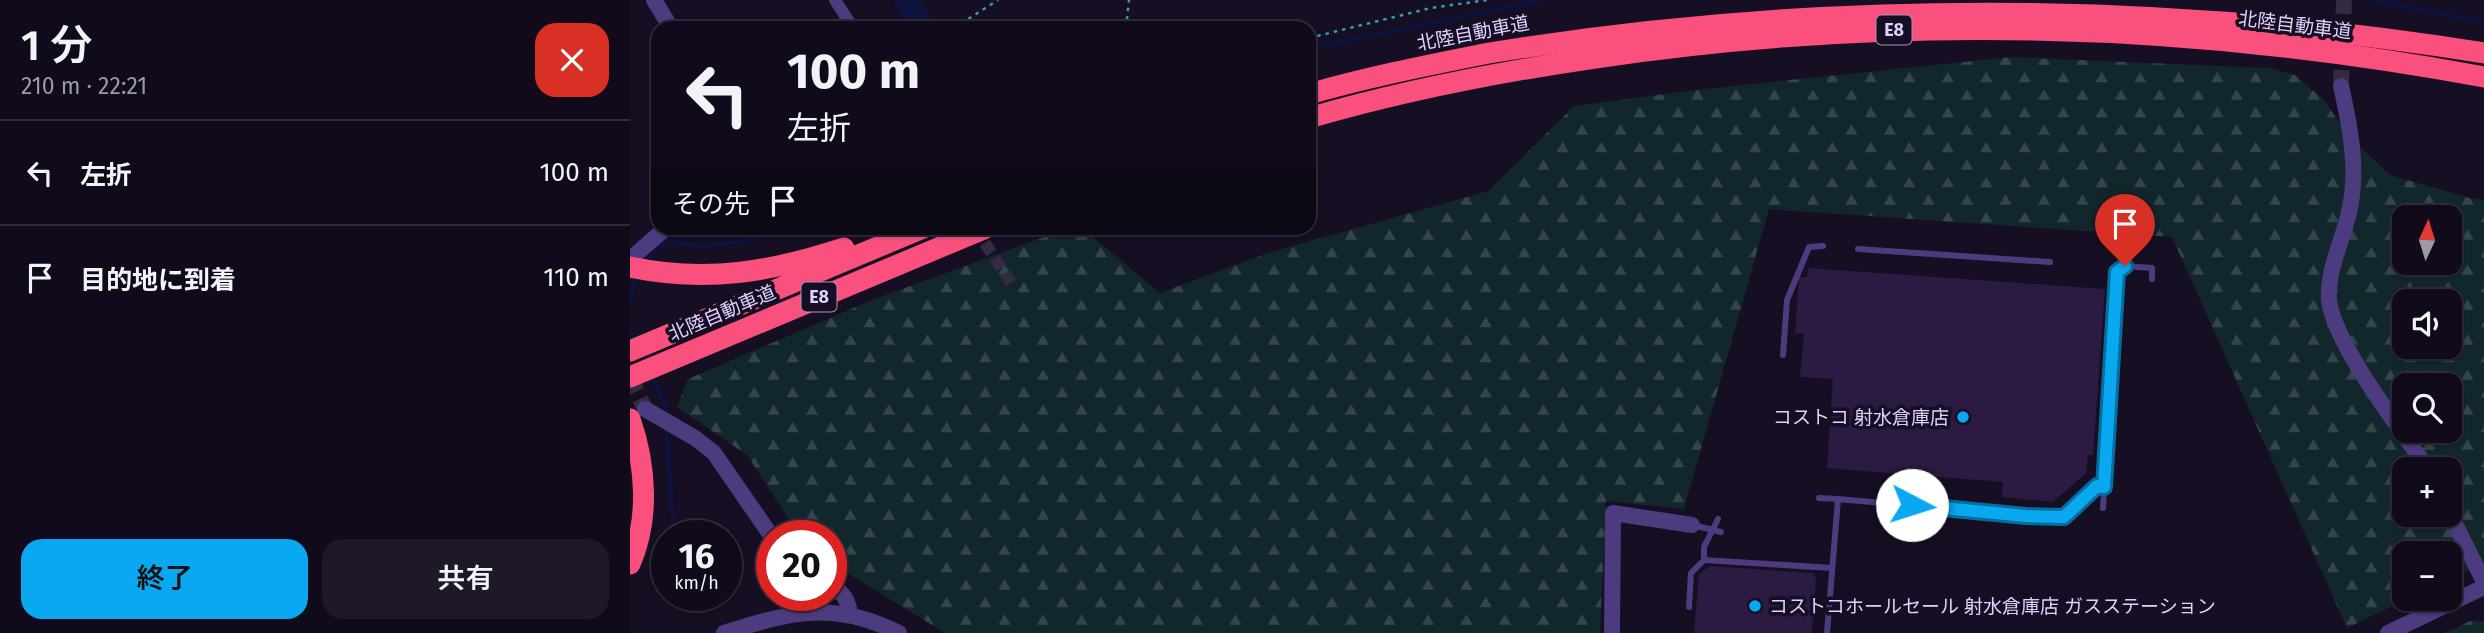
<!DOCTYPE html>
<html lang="ja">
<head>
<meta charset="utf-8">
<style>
	body { margin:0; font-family:"Fira Sans","Noto Sans JP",sans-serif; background:#1e1827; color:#f1f3f6; height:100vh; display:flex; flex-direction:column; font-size:26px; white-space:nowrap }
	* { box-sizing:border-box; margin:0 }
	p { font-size:23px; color:#9c9aa2 }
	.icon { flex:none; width:38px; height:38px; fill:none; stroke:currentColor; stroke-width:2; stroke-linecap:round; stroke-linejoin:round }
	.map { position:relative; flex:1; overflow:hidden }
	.panel { display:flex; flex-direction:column; background:#100a1a; width:630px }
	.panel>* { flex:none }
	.top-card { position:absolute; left:21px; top:21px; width:665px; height:214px; border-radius:21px; box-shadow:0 2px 5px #0004,0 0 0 2px #302b39; background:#100a1a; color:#f1f3f6; overflow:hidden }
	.needle { width:46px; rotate:4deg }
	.fabs { position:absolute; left:1762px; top:205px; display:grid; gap:14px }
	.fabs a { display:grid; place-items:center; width:70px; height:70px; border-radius:14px; background:#100a1a; box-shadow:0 2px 5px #0004,0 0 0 2px #302b39; font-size:35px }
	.speed { position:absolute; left:21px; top:520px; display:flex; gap:14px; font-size:35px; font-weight:700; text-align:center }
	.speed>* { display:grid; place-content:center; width:91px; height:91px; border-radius:50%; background:#100a1a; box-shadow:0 2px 5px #0004,0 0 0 2px #302b39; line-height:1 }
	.speed small { font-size:18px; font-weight:400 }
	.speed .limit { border:10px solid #d22; background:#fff; color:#111 }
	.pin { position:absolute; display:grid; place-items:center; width:60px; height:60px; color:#fff; margin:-72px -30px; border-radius:50% 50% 50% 0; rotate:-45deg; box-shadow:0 0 7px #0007 }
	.pin .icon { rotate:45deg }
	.me { position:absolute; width:77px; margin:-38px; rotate:95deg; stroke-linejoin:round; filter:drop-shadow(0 0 5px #0008) }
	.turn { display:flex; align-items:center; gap:24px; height:147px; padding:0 21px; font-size:32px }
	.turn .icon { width:91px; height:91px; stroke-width:2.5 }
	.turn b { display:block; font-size:49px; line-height:60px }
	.then { display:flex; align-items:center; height:66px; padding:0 21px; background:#0003; gap:14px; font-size:26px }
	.round { display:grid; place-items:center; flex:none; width:74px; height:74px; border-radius:21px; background:#1e1827 }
	.overview { display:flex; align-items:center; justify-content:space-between; height:119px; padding:0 21px }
	h1 { font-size:42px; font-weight:600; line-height:52px }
	.action { display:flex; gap:14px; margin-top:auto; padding:14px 21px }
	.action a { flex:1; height:80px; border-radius:21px; background:#09a8f1; color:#111; font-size:28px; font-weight:600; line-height:80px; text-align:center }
	.action a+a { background:#1e1827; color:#f1f3f6 }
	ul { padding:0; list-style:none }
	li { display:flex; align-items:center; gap:21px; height:105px; padding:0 21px; border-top:2px solid #302b39 }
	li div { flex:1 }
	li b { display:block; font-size:26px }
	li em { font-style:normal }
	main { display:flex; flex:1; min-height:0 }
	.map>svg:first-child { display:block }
	.forest { fill:url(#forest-firs); fill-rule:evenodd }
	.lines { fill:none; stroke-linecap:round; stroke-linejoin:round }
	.stream { stroke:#0b133e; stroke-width:4.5 }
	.river { stroke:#0b133e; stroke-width:24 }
	.building { fill:#2b1b42 }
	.minor-tunnel { stroke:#342b43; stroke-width:12; stroke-dasharray:12 6; stroke-linecap:butt }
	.tertiary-tunnel { stroke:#342b43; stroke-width:16; stroke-dasharray:16 8; stroke-linecap:butt }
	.path { stroke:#339caf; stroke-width:2.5; stroke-dasharray:3.5 5; stroke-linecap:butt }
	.service { stroke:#4c3b7f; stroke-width:6 }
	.minor { stroke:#4c3b7f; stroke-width:12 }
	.tertiary { stroke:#4c3b7f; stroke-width:16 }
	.motorway { stroke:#f9507d; stroke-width:21 }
	.route-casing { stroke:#066d9d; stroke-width:18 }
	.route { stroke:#09a8f1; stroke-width:12 }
	.poi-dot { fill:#09a8f1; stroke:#160e22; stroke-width:2.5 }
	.labels { text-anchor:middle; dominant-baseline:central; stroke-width:7; stroke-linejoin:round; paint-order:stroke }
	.shield { fill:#160e22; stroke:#a396bb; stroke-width:2 }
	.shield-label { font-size:18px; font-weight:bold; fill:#dfd1fd }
	.street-label { font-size:19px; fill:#dfd1fd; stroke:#160e22 }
	.poi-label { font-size:19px; fill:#dfd1fd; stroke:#160e22; text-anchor:end }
</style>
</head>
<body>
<main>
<section class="panel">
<div class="overview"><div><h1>1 分</h1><p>210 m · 22:21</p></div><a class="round" style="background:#d93025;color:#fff"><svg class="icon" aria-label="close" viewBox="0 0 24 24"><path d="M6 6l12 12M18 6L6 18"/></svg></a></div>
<ul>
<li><svg class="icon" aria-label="left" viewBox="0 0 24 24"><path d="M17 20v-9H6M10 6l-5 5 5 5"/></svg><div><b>左折</b></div><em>100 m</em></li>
<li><svg class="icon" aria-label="arrive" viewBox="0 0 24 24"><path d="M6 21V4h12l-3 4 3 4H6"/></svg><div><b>目的地に到着</b></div><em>110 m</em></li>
</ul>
<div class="action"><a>終了</a><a>共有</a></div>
</section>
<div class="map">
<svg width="1854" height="633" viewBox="0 0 1854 633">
	<defs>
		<pattern id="forest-firs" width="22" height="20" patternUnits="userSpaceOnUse" patternTransform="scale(1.75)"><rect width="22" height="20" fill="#12272b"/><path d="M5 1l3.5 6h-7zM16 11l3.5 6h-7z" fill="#34454b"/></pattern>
	</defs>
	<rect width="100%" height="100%" fill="#160e22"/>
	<g class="forest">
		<path d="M1381,57L1638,68L1665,75L1693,99L1719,136L1760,175L1840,198L1854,200V566L1820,576V553H1774L1776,599L1717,628L1542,237L1139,209L1054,509L976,501L970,633H315L201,563V536L169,535L117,455L47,407L58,379L242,300L439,228H452L530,293L635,254L858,191L944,106L1065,90ZM1774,217H1820V262H1774ZM1774,301H1820V346H1774ZM1774,385H1820V430H1774ZM1774,469H1820V514H1774Z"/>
		<polygon points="1840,621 1854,621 1854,633 1815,633"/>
	</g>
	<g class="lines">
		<g class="stream">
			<polyline points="1744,0 1854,22"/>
			<polyline points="679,48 913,0"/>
			<path d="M16,264L23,252L38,239C74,253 122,241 157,228"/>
			<polyline points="0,301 3,285 9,275"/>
			<polyline points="0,332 6,344"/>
			<polyline points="20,373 35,404 36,417"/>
			<polyline points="36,426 44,536"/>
			<polyline points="96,587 102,586"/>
			<polyline points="49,595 49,601 70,595"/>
		</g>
		<polyline class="river" points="276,0 294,28"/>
	</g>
	<g class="building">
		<polygon points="1178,268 1475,289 1463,455 1458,455 1456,473 1423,502 1372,497 1373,482 1197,468 1203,379 1170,377 1174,334 1165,333 1169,277 1177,277"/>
		<polygon points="1080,566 1182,573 1186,579 1182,633 1064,633 1069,574"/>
	</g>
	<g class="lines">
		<polyline class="minor-tunnel" points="345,228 381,283"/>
		<g class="tertiary-tunnel">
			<polyline points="1711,86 1714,0"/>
			<polyline points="0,377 15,409"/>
		</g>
		<g class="path">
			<polyline points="324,28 368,0"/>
			<polyline points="496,28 499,0"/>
			<polyline points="679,38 801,8 857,0"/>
		</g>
		<g class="service">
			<polyline points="1228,249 1420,262"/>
			<polyline points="1153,355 1157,300 1179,247 1193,246"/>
			<polyline points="1189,498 1208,499"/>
			<polyline points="1473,508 1487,272 1495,266 1522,268 1522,279"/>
			<polyline points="1088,519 1074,547 1074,560 1202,568"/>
			<polyline points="1063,525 1091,532"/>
			<polyline points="1059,607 1061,573 1074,560"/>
			<polyline points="1197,633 1208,499 1396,516 1434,517 1467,486 1474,487"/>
		</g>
		<polyline class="minor" points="205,0 223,28"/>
		<g class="tertiary">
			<polyline points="24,0 41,28"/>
			<path d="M1711,86C1720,126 1729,171 1719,212C1713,240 1697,270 1699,300C1704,344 1771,430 1798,469"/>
			<polyline points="6,254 36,228"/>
			<polyline points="15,409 65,438 84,453 142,537"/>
			<polyline points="1820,514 1854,582"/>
			<path d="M201,586C214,593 218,600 220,614"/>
			<path d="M94,633C161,612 203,600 269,633"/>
			<polyline points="982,633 983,513 1062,525"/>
			<polyline points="1758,633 1854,587"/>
		</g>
		<g class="motorway">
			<path d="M679,94C738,77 799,65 859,53C1187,0 1526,0 1854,53"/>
			<path d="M679,118C772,91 869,72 965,58C1261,14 1560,22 1854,77"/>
			<path d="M0,267C76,283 141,272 214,248"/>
			<polyline points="0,351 293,228"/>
			<polyline points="0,377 356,228"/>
			<path d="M0,419C16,465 20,519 0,564"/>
		</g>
	</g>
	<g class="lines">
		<g class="route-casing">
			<polyline id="route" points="1282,505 1396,516 1434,517 1467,486 1474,487 1487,272 1495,266"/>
		</g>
		<use href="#route" class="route"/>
	</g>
	<g class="poi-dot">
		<circle cx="1333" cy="417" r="7"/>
		<circle cx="1125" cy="606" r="7"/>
	</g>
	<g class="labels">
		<g class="shield">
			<rect x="1246.5" y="15.5" width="35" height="29" rx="5"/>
			<rect x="171.5" y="282.5" width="35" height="29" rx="5"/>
		</g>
		<g class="shield-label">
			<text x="1264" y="30">E8</text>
			<text x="189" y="297">E8</text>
		</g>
		<g class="street-label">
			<text transform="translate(1665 25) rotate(7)">北陸自動車道</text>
			<text transform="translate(843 33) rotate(-11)">北陸自動車道</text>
			<text transform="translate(92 313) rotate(-23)">北陸自動車道</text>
		</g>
		<g class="poi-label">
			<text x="1319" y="417">コストコ 射水倉庫店</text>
			<text x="1139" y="606" text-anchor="start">コストコホールセール 射水倉庫店 ガスステーション</text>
		</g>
	</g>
</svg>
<div class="fabs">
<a><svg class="needle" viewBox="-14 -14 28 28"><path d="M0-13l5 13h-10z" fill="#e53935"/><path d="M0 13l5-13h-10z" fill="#9c9aa2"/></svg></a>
<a><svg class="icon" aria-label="sound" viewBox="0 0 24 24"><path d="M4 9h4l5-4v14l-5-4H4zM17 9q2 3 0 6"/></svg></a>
<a><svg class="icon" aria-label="search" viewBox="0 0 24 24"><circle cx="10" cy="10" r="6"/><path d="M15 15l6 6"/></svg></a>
<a>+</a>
<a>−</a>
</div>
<div class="speed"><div>16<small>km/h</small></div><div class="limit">20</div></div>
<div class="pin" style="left:1495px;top:266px;background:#d93025"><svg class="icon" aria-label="arrive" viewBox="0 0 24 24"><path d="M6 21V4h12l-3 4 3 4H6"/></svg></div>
<svg class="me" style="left:1282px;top:505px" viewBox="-20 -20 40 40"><circle r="19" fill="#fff"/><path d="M0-13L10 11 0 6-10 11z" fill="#09a8f1"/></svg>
<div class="top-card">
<div class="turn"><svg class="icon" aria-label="left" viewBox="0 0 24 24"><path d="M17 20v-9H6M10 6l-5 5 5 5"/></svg><div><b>100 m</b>左折</div></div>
<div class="then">その先<svg class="icon" aria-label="arrive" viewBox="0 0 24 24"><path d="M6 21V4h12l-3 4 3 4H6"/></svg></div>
</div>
</div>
</main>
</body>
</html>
